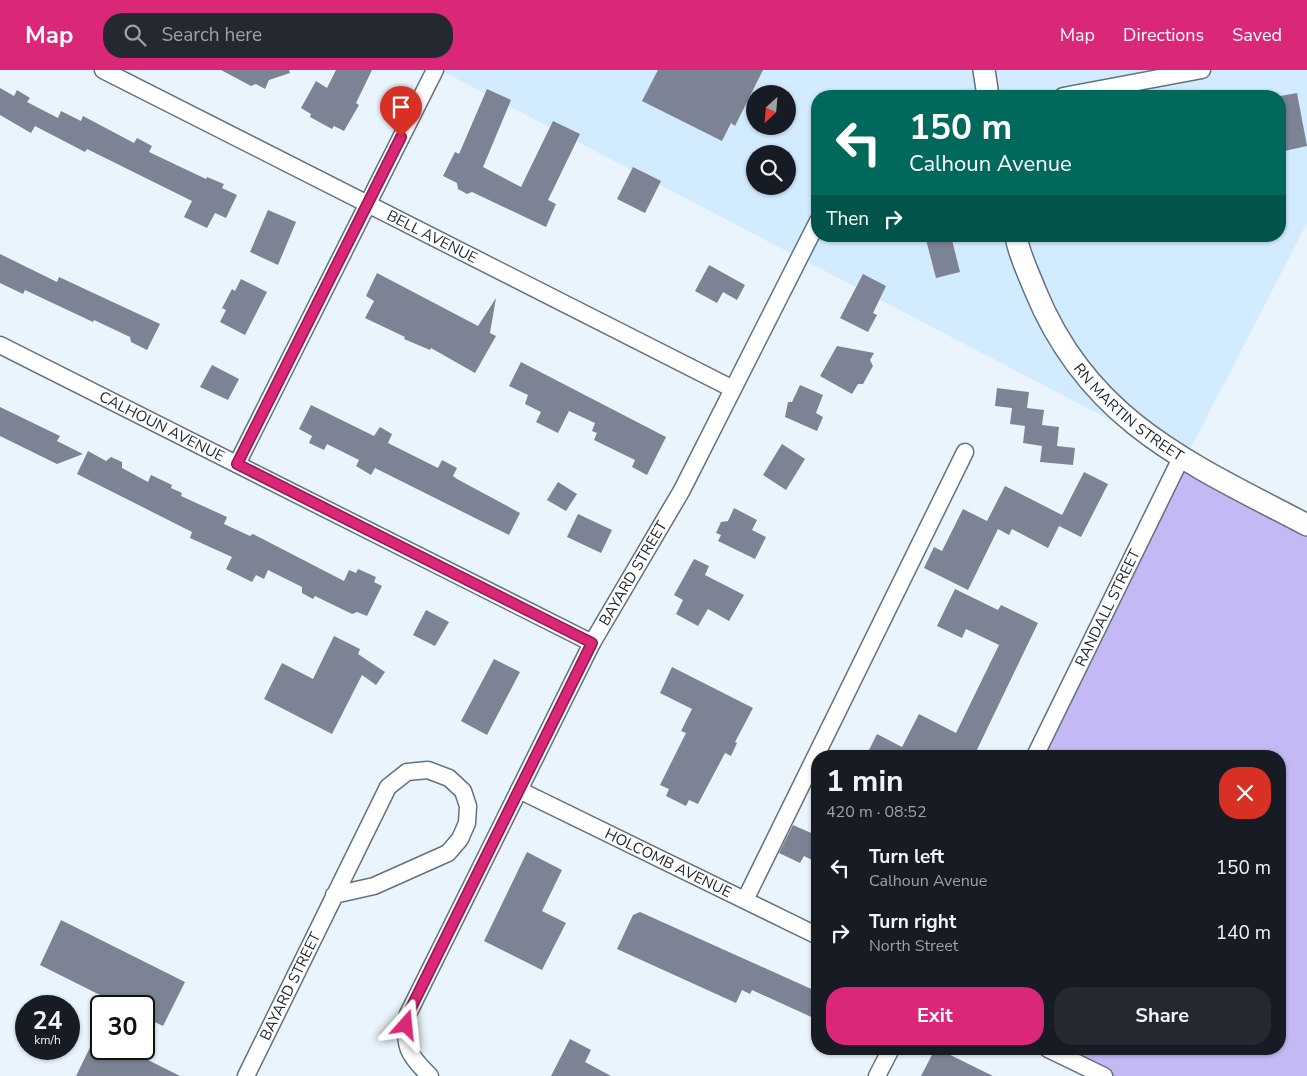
<!DOCTYPE html>
<html lang="en">
<head>
<meta charset="utf-8">
<style>
	body { margin:0; font-family:"Nunito Sans",sans-serif; background:#242831; color:#f1f3f6; height:100vh; display:flex; flex-direction:column; font-size:19px; white-space:nowrap }
	* { box-sizing:border-box; margin:0 }
	p { font-size:16px; color:#9ea1a6 }
	.icon { flex:none; width:28px; height:28px; fill:none; stroke:currentColor; stroke-width:2; stroke-linecap:round; stroke-linejoin:round }
	.map { position:relative; flex:1; overflow:hidden }
	.panel { position:absolute; left:811px; top:680px; width:475px; height:305px; display:flex; flex-direction:column; background:#171b24; border-radius:20px; box-shadow:0 1px 4px #0004 }
	.panel>* { flex:none }
	.top-card { position:absolute; left:811px; top:20px; width:475px; height:152px; border-radius:20px; box-shadow:0 1px 4px #0004; background:#00695c; color:#fff; overflow:hidden }
	.needle { width:32px; rotate:206deg }
	.buttons { position:absolute; left:746px; top:15px; display:grid; gap:10px }
	.buttons a { display:grid; place-items:center; width:50px; height:50px; border-radius:50%; background:#171b24; box-shadow:0 1px 4px #0004; font-size:25px }
	.speed { position:absolute; left:15px; top:925px; display:flex; gap:10px; font-size:25px; font-weight:700; text-align:center }
	.speed>* { display:grid; place-content:center; width:65px; height:65px; border-radius:50%; background:#171b24; box-shadow:0 1px 4px #0004; line-height:1 }
	.speed small { font-size:12px; font-weight:400 }
	.speed .limit { border:2px solid #111; border-radius:8px; background:#fff; color:#111 }
	.pin { position:absolute; display:grid; place-items:center; width:42px; height:42px; color:#fff; margin:-51px -21px; border-radius:50% 50% 50% 0; rotate:-45deg; box-shadow:0 0 5px #0007 }
	.pin .icon { rotate:45deg }
	.me { position:absolute; width:55px; margin:-28px; rotate:18deg; stroke-linejoin:round; filter:drop-shadow(0 0 4px #0008) }
	.turn { display:flex; align-items:center; gap:18px; height:105px; padding:0 15px; font-size:22px }
	.turn .icon { width:65px; height:65px; stroke-width:2.5 }
	.turn b { display:block; font-size:35px; line-height:42px }
	.then { display:flex; align-items:center; height:48px; padding:0 15px; background:#0003; gap:10px; font-size:19px }
	.round { display:grid; place-items:center; flex:none; width:52px; height:52px; border-radius:20px; background:#242831 }
	.head { display:flex; align-items:center; justify-content:space-between; height:85px; padding:0 15px }
	h1 { font-size:30px; font-weight:700; line-height:38px }
	.action { display:flex; gap:10px; margin-top:auto; padding:10px 15px }
	.action a { flex:1; height:58px; border-radius:20px; background:#db2777; color:#fff; font-size:20px; font-weight:700; line-height:58px; text-align:center }
	.action a+a { background:#242831; color:#f1f3f6 }
	ul { padding:0; list-style:none }
	li { display:flex; align-items:center; gap:15px; height:65px; padding:0 15px }
	li div { flex:1 }
	li b { display:block; font-size:19px }
	li em { font-style:normal }
	header { display:flex; align-items:center; gap:30px; box-sizing:border-box; height:70px; padding:0 25px; background:#db2777; color:#fff }
	header strong { font-size:24px }
	nav { display:flex; gap:28px; margin-inline-start:auto; font-size:18px }
	.search { width:350px; height:45px; background:#242831; display:flex; align-items:center; gap:12px; box-sizing:border-box; padding:0 18px; border-radius:20px; color:#9ea1a6; font-size:19px }
	.map>svg:first-child { display:block }
	.built { fill:#d3ebff; fill-rule:evenodd }
	.green { fill:#c4b8f5 }
	.building { fill:#7c8394 }
	.lines { fill:none; stroke-linecap:round; stroke-linejoin:round }
	.minor-casing { stroke:#63727f; stroke-width:19 }
	.tertiary-casing { stroke:#63727f; stroke-width:24 }
	.minor { stroke:#fff; stroke-width:16 }
	.tertiary { stroke:#fff; stroke-width:21 }
	.route-casing { stroke:#8e194d; stroke-width:12 }
	.route { stroke:#db2777; stroke-width:9 }
	.labels { text-anchor:middle; dominant-baseline:central; stroke-width:4.5; stroke-linejoin:round; paint-order:stroke }
	.street-label { font-size:15px; fill:#1e242a; stroke:#fff }
</style>
</head>
<body>
<header>
<strong>Map</strong>
<div class="search"><svg class="icon" aria-label="search" viewBox="0 0 24 24"><circle cx="10" cy="10" r="6"/><path d="M15 15l6 6"/></svg>Search here</div>
<nav><a>Map</a><a>Directions</a><a>Saved</a></nav>
</header>
<div class="map">
<svg width="1307" height="1006" viewBox="0 0 1307 1006">
	<rect width="100%" height="100%" fill="#eaf4fd"/>
	<path class="built" d="M440,0H1307V153L1185,389ZM755,24H788V56H755ZM818,26H1280V166H818ZM755,84H788V116H755Z"/>
	<polygon class="green" points="1185,389 1307,455 1307,1006 1107,1006 1057,979 1280,979 1280,686 1041,686"/>
	<g class="building">
		<polygon points="221,0 289,0 290,3 269,10 265,19 256,14 251,16"/>
		<polygon points="336,0 372,0 356,33 359,35 344,61 334,56 332,59 310,47 311,44 301,38 316,11 327,18"/>
		<polygon points="658,0 763,0 735,56 731,53 722,71 642,31"/>
		<polygon points="0,18 14,26 17,20 30,28 27,32 58,48 61,41 81,51 83,46 134,73 137,68 152,76 149,82 206,109 207,107 224,114 222,118 237,125 226,148 215,143 207,158 184,147 192,131 87,79 85,82 35,56 31,63 0,45"/>
		<polygon points="487,19 511,30 483,97 521,117 553,51 580,64 548,130 556,134 546,157 472,122 467,124 458,119 457,113 443,106 455,82 459,84"/>
		<polygon points="1297,23 1307,76 1280,82 1280,26"/>
		<polygon points="633,97 661,111 645,143 617,129"/>
		<polygon points="268,140 296,152 278,195 250,182"/>
		<polygon points="925,166 951,166 960,202 936,208"/>
		<polygon points="0,184 57,212 59,207 160,254 147,280 131,272 130,267 94,250 93,252 25,220 23,224 0,213"/>
		<polygon points="709,195 745,215 737,230 723,222 717,233 695,221"/>
		<polygon points="377,203 478,256 496,228 490,263 496,266 475,303 431,278 430,280 404,269 405,267 365,248 374,231 366,226"/>
		<polygon points="863,204 886,216 873,243 877,245 868,262 840,248"/>
		<polygon points="241,209 267,222 245,265 220,252 226,240 222,238 232,219 235,221"/>
		<polygon points="837,276 874,283 870,290 873,296 863,314 858,314 852,324 820,306"/>
		<polygon points="521,292 666,367 647,405 632,397 635,390 594,370 597,363 592,361 595,353 569,341 558,363 536,352 541,342 525,334 528,325 509,316"/>
		<polygon points="212,295 239,309 228,330 200,317"/>
		<polygon points="800,315 823,325 816,343 823,347 817,361 785,347 788,332 792,332"/>
		<polygon points="997,318 1029,322 1027,338 1044,340 1042,355 1059,357 1057,376 1075,378 1073,395 1040,392 1042,376 1023,373 1025,356 1010,354 1012,338 995,336"/>
		<polygon points="311,335 374,366 380,357 392,364 388,373 438,398 442,390 457,398 453,406 457,409 520,443 509,465 375,398 371,405 356,396 359,390 327,374 324,380 309,373 312,366 299,359"/>
		<polygon points="0,337 60,366 57,371 83,384 57,394 0,366"/>
		<polygon points="782,374 805,389 786,420 763,405"/>
		<polygon points="88,381 106,391 111,387 122,392 122,398 148,412 151,405 172,415 171,418 182,423 181,426 227,447 224,454 250,466 253,464 344,511 349,500 356,503 358,499 376,507 374,512 382,516 367,546 357,542 352,544 315,526 313,529 302,523 302,517 268,500 264,509 256,505 252,512 226,499 232,487 190,468 192,462 77,404"/>
		<polygon points="1084,402 1108,414 1081,467 1059,456 1048,478 1012,459 1009,465 998,459 968,520 924,498 934,477 942,481 963,439 987,451 1005,416 1062,445"/>
		<polygon points="558,412 577,424 566,441 547,430"/>
		<polygon points="734,438 757,450 752,460 766,467 755,489 718,471 721,465 716,463 721,452 728,451"/>
		<polygon points="578,444 612,460 601,483 567,467"/>
		<polygon points="694,489 709,496 705,505 744,525 729,551 708,539 698,556 676,544 683,530 674,525"/>
		<polygon points="955,519 998,540 1001,535 1038,553 974,686 866,686 877,664 902,677 919,644 956,663 999,575 966,559 962,568 937,556"/>
		<polygon points="426,540 449,552 435,576 413,565"/>
		<polygon points="334,566 360,579 358,584 385,602 376,615 362,605 332,664 264,629 282,593 313,609"/>
		<polygon points="494,589 520,602 487,665 461,651"/>
		<polygon points="672,597 753,638 735,672 737,673 731,686 725,683 698,734 689,730 686,736 666,726 669,719 660,715 686,663 681,661 692,639 660,623"/>
		<polygon points="793,755 818,766 818,793 804,786 800,793 779,783"/>
		<polygon points="527,782 562,800 542,841 566,853 542,900 484,871"/>
		<polygon points="640,842 818,922 818,950 752,920 750,924 742,920 736,933 617,879 633,845"/>
		<polygon points="61,850 185,912 163,956 144,947 144,936 122,936 40,895"/>
		<polygon points="101,955 101,979 126,979 180,1006 76,1006"/>
		<polygon points="570,969 591,980 585,992 611,1006 551,1006"/>
		<polygon points="935,979 938,979 993,1006 921,1006"/>
	</g>
	<g class="lines">
		<g class="minor-casing">
			<g id="minor">
				<path id="s1" d="M103,0L733,319"/>
				<polyline points="1063,26 1202,0"/>
				<path id="s2" d="M0,275L592,573"/>
				<polyline points="237,394 435,0"/>
				<path id="s3" d="M1035,686L1181,388"/>
				<path id="s4" d="M519,720L818,866"/>
				<polyline points="745,830 965,382"/>
				<polyline points="1048,979 1104,1006"/>
				<path id="s5" d="M246,1006L388,717L407,702L428,700L449,708L463,721L468,736L467,753L460,769L448,783L374,816L334,825"/>
				<path id="s6" d="M430,1006C407,984 403,975 408,944L592,573L682,420L818,151"/>
				<polyline points="877,1006 891,979"/>
			</g>
		</g>
		<g class="tertiary-casing">
			<g id="tertiary">
				<polyline points="984,0 988,26"/>
				<path id="s7" d="M1016,166C1019,185 1028,202 1035,220C1089,352 1189,393 1307,455"/>
			</g>
		</g>
		<use href="#minor" class="minor"/>
		<use href="#tertiary" class="tertiary"/>
	</g>
	<g class="lines">
		<g class="route-casing">
			<polyline id="route" points="401,67 237,394 592,573 408,944 406,955"/>
		</g>
		<use href="#route" class="route"/>
	</g>
	<g class="labels">
		<g class="street-label">
			<text stroke="none"><textPath href="#s1" startOffset="369">BELL AVENUE</textPath></text>
			<text stroke="none"><textPath href="#s7" startOffset="214">RN MARTIN STREET</textPath></text>
			<text stroke="none"><textPath href="#s2" startOffset="181">CALHOUN AVENUE</textPath></text>
			<text stroke="none"><textPath href="#s6" startOffset="565">BAYARD STREET</textPath></text>
			<text stroke="none"><textPath href="#s3" startOffset="165">RANDALL STREET</textPath></text>
			<text stroke="none"><textPath href="#s4" startOffset="166">HOLCOMB AVENUE</textPath></text>
			<text stroke="none"><textPath href="#s5" startOffset="100">BAYARD STREET</textPath></text>
		</g>
	</g>
</svg>
<div class="buttons">
<a><svg class="needle" viewBox="-14 -14 28 28"><path d="M0-13l5 13h-10z" fill="#e53935"/><path d="M0 13l5-13h-10z" fill="#9ea1a6"/></svg></a>
<a><svg class="icon" aria-label="search" viewBox="0 0 24 24"><circle cx="10" cy="10" r="6"/><path d="M15 15l6 6"/></svg></a>
</div>
<div class="speed"><div>24<small>km/h</small></div><div class="limit">30</div></div>
<div class="pin" style="left:401px;top:67px;background:#d93025"><svg class="icon" aria-label="arrive" viewBox="0 0 24 24"><path d="M6 21V4h12l-3 4 3 4H6"/></svg></div>
<svg class="me" style="left:406px;top:955px" viewBox="-20 -20 40 40"><path d="M0-17L14 15 0 8-14 15z" fill="#db2777" stroke="#fff" stroke-width="4"/></svg>
<div class="top-card">
<div class="turn"><svg class="icon" aria-label="left" viewBox="0 0 24 24"><path d="M17 20v-9H6M10 6l-5 5 5 5"/></svg><div><b>150 m</b>Calhoun Avenue</div></div>
<div class="then">Then<svg class="icon" aria-label="right" viewBox="0 0 24 24"><path d="M7 20v-9h11M14 6l5 5-5 5"/></svg></div>
</div>
<section class="panel">
<div class="head"><div><h1>1 min</h1><p>420 m · 08:52</p></div><a class="round" style="background:#d93025;color:#fff"><svg class="icon" aria-label="close" viewBox="0 0 24 24"><path d="M6 6l12 12M18 6L6 18"/></svg></a></div>
<ul>
<li><svg class="icon" aria-label="left" viewBox="0 0 24 24"><path d="M17 20v-9H6M10 6l-5 5 5 5"/></svg><div><b>Turn left</b><p>Calhoun Avenue</p></div><em>150 m</em></li>
<li><svg class="icon" aria-label="right" viewBox="0 0 24 24"><path d="M7 20v-9h11M14 6l5 5-5 5"/></svg><div><b>Turn right</b><p>North Street</p></div><em>140 m</em></li>
</ul>
<div class="action"><a>Exit</a><a>Share</a></div>
</section>
</div>
</body>
</html>
